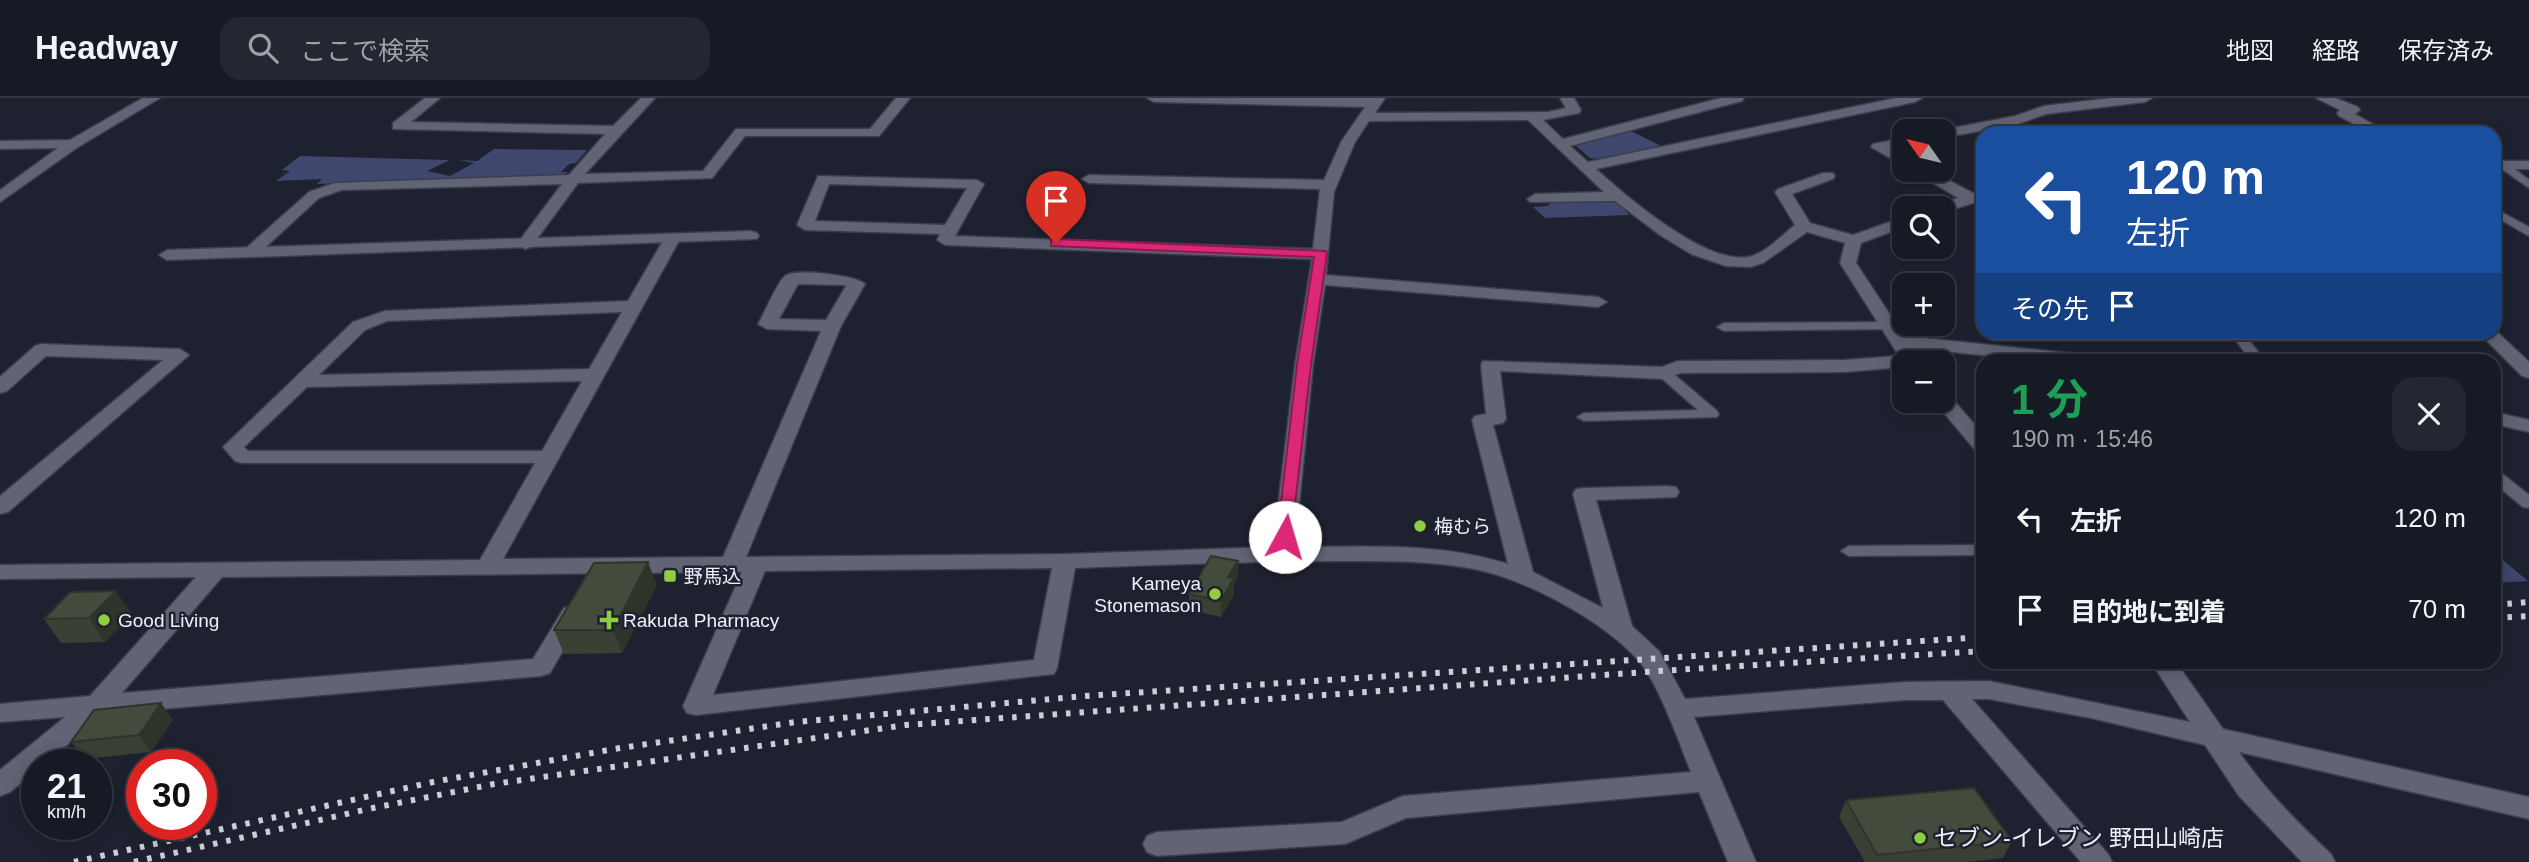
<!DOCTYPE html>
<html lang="ja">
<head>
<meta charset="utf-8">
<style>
	body { margin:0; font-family:Arial,"Noto Sans JP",sans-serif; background:#232731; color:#f1f3f6; height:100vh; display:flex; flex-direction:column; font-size:26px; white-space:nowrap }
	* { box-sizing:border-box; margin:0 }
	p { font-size:23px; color:#9ea1a6 }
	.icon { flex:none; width:38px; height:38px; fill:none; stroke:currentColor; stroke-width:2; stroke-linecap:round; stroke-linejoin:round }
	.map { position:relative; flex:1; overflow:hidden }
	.drawer { position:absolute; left:1976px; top:256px; width:525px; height:315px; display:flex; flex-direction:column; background:#161a24; border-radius:21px; box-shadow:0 4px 18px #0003,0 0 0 2px #353841 }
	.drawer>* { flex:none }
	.guide { position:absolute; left:1976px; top:28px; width:525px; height:214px; border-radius:21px; box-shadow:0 4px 18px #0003,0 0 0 2px #353841; background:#1a4fa0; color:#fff; overflow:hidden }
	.needle { width:46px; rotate:304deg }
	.tools { position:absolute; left:1892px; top:21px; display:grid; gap:14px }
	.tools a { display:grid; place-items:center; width:63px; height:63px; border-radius:14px; background:#161a24; box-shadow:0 4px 18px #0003,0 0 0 2px #353841; font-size:35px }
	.speed { position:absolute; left:21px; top:651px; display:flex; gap:14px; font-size:35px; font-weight:700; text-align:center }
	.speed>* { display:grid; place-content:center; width:91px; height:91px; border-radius:50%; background:#161a24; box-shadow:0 4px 18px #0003,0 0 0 2px #353841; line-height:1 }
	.speed small { font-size:18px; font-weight:400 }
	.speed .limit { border:10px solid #d22; background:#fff; color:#111 }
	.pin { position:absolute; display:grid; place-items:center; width:60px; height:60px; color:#fff; margin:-72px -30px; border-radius:50% 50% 50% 0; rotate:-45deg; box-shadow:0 0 7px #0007 }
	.pin .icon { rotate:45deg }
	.me { position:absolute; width:77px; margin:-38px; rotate:6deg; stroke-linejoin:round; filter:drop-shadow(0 0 5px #0008) }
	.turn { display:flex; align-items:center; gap:24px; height:147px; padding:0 35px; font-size:32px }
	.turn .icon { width:91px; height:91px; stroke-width:2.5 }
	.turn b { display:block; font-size:49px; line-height:60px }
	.then { display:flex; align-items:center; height:66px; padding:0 35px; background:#0003; gap:14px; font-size:26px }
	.round { display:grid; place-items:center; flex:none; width:74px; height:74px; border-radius:21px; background:#232731 }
	.summary { display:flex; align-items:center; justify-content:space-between; height:119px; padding:0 35px }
	h1 { font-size:42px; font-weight:700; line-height:52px; color:#1e9e55 }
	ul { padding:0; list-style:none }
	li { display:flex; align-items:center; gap:21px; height:91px; padding:0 35px }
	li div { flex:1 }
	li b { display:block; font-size:26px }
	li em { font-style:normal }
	header { display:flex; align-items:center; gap:42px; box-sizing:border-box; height:98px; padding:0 35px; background:#161a24; border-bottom:2px solid #353841 }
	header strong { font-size:33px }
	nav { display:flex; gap:38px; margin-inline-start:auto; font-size:24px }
	.search { width:490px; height:63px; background:#232731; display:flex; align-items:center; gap:18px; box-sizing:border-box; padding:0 24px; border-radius:21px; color:#9ea1a6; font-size:26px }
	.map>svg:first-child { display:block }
	.green { fill:#3f476e }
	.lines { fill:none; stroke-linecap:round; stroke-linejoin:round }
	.service-casing { stroke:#3b3d4a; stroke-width:3 }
	.minor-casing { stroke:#3b3d4a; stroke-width:3 }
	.tertiary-casing { stroke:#3b3d4a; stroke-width:3 }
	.service { fill:#606475; fill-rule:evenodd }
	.minor { fill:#606475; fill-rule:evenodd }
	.tertiary { fill:#606475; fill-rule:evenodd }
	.rail { stroke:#cbced9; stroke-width:6; stroke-dasharray:4.5 9; stroke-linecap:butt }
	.wall { fill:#3a4034 }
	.shaded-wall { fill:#2f342a }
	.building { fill:#434b3c; stroke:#2f342a; stroke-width:2 }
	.route { fill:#db2777; stroke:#8e194d; stroke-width:2 }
	.poi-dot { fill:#8fcd41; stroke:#1e2230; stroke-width:2.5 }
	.labels { text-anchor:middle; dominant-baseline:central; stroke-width:5; stroke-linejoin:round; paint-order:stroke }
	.poi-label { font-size:19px; fill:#edf0fa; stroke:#1e2230; text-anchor:start }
	.near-poi-label { font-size:23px; fill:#edf0fa; stroke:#1e2230; text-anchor:start }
</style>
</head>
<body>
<header>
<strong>Headway</strong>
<div class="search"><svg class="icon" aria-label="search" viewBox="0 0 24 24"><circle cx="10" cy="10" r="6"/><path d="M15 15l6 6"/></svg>ここで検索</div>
<nav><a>地図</a><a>経路</a><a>保存済み</a></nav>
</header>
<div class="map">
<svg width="2529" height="764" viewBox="0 0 2529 764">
	<rect width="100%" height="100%" fill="#1e2230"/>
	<g class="green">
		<polygon points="1629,32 1661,48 1600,61 1590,60 1576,48 1578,45"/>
		<polygon points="494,51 587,52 576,65 569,66 561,74 569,74 556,79 317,86 322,81 276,83 290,73 282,72 300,58 450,62 427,73 450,78 474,65 459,62 477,63"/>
		<polygon points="1608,102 1619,105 1629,117 1545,120 1533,109 1547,108 1552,104"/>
		<polygon points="2494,455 2528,483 2494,485"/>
	</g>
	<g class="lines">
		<g class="service-casing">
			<g id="service">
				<polygon points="2499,65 2507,65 2529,82 2529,90 2499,69"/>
				<polygon points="2494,110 2529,129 2529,138 2494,118"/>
				<polygon points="1888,224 1893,225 1893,231 1724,233 1717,229 1724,225"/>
				<polygon points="2230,234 2243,234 2264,262 2250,262"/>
				<polygon points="1664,271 1669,272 1717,313 1719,316 1717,319 1584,323 1577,319 1584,315 1698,312 1659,278 1657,275 1659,272"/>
				<polygon points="2494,372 2500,374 2529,397 2529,410 2523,409 2494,385"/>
				<polygon points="1983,447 1983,457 1849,458 1841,453 1849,448"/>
			</g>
		</g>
		<g class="minor-casing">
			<g id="minor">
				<polygon points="143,0 160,0 78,49 0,104 0,92 58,50 0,51 0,43 70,42"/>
				<polygon points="425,0 440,0 411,24 613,28 641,0 655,0 585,76 703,73 736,31 870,31 896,0 910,0 879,38 745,38 712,80 578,85 531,149 525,151 517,146 562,86 342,92 319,100 256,158 244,158 242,155 244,152 309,94 335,85 569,77 605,36 393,31 393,25"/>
				<path d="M1147,0H1385L1375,15L1548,14L1566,10L1560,0H1574L1581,12L1579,15L1543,22L1563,41L1721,0H1744L1742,3L1570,48L1588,64L1896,0H1922L1915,4L1596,71C1626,98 1710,171 1752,158C1768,153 1782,137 1795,127L1775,94L1778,91L1823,75H1833L1835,78L1833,81L1792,96L1810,125L1853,137L1904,119V129L1861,145L1856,165L1904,238L2077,256L2084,258L2086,262H2030L1912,250L1915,255L1913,258L1918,259L1919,264H1904V269L1844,274L1681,275L1664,281L1500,273L1506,321L1503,325L1493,327L1533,474L1603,510L1573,396L1576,391L1584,390L1668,388L1676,389L1679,394L1676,399L1596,402L1632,528L1659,553L1685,601L1905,584L1989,583L2190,624L2151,564H2176L2223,631L2529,699V721L2239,654C2266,693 2297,724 2331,756L2335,764H2302L2239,698L2205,647L2091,620L1989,601H1972L2108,756L2112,764H2081L1943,602H1905L1694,619L1756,764H1728L1699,694L1406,720L1345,746L1157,758L1147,754L1143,746L1147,738L1157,734L1342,724L1403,698L1691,674C1679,644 1659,587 1639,563C1604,523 1526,481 1474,471C1428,462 1382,463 1336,463C1249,463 1162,467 1075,470L1057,570L1054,576L696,617L687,615L683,608L742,474L222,479L122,595L533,561L564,510L572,508L580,510L584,516L550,575L541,578L104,616L43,667H37V672L10,694L0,698V672L65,619L0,624V606L90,598L196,479L0,481V467L480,462L535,365H242L235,363L223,349L353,224L385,213L628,203L664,141L672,136L680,141L503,461L723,459L821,233L767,231L758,226C765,215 776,186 785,178C795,170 856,177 865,186L841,228L746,459L1065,456L1273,449L1295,267L1312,161L945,147L937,142L940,136L805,132L797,127L818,78L977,82L984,86L955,138L1313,151L1320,91L1089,85L1082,81L1089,77L1324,82L1341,44L1365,9L1154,4ZM1528,22L1604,94L1535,96L1527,101L1530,104L1615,103L1660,137L1691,156L1726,168L1750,169L1763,165L1807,134L1845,145L1840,165L1899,258L1844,262L1678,263L1662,269L1483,263L1481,267L1486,316L1475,318L1472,322L1508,466C1439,444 1367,449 1295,449L1313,267L1325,187L1598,209L1607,204L1598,199L1326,177L1334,94L1355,44L1369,23ZM829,86L967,90L945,127L815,123ZM798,186L844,187L846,188L826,222L779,221ZM622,214L589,271L319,277L365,232L387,223ZM582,283L542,353H248L244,349L307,289ZM1052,470L1034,562L713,597L765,473Z"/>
				<polygon points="2111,0 2152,0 2145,4 2046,16 2018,26 1942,40 1942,33 1937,33 2015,18 2044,8"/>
				<polygon points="2316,0 2335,0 2358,9 2360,12 2355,16 2388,35 2371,35 2339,18 2337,15 2340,12"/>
				<polygon points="1904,40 1904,48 1891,51 1904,58 1904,68 1871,49 1873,46"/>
				<rect x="2494" y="63" width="35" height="8"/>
				<polygon points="1912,72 1929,72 1973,95 1982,96 1983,102 1942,115 1942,110 1934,110 1937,107 1958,100"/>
				<polygon points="2494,231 2529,264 2529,280 2522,278 2478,234 2494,234"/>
				<polygon points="41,246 180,251 189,257 8,414 0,416 0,398 163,262 46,258 7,293 0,295 0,279 35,248"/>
				<polygon points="1942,295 1949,297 1983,336 1983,355 1976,353 1934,303 1942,303"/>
				<polygon points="2494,314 2529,322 2529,334 2494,326"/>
			</g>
		</g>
		<g class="tertiary-casing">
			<polygon id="tertiary" points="751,133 757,135 759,138 757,141 167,162 159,157 167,152"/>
		</g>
		<use href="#service" class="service"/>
		<use href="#minor" class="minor"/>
		<use href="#tertiary" class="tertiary"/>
		<g class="rail">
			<polyline points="2494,507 2529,504"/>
			<polyline points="2494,520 2529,518"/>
			<polyline points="74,764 433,684 614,651 796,624 1085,598 1983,539"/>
			<polyline points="134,764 373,710 494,686 906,627 1659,573 1983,553"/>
		</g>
	</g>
	<g class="wall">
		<polygon points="1238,479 1234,486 1234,497 1221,519 1190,512 1189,496"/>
		<polygon points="657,487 622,555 564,556 554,532"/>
		<polygon points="132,516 105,544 61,545 44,521"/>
		<polygon points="173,622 151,654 84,661 71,644"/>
		<polygon points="1846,702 2012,743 2003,760 1967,764 1865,764 1839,719"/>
	</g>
	<g class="shaded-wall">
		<polygon points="1238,463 1238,479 1234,486 1234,497 1221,519 1221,503 1228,479"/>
		<polygon points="648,464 657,487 622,555 613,532"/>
		<polygon points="116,493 132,516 105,544 89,520"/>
		<polygon points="161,605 173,622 151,654 139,637"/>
	</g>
	<g class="building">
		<polygon points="1211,458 1238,463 1228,479 1234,480 1221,503 1189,496"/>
		<polygon points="648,464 613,532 554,532 594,465"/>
		<polygon points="116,493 89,520 44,521 70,494"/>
		<polygon points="161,605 139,637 71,644 94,612"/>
		<polygon points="1974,690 2012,743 1877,757 1846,702"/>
	</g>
	<polygon class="route" points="1056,141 1326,153 1327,156 1311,267 1291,442 1279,442 1277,439 1297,267 1314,159 1051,148 1051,142"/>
	<g class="poi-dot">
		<circle cx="1420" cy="428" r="7"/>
		<rect x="663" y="471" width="14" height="14" rx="3.5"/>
		<circle cx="1215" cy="496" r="7"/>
		<circle cx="104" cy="522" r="7"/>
		<path d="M605.5 511.5h7v7h7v7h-7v7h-7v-7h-7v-7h7z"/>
		<circle cx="1920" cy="740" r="7"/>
	</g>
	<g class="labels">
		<g class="poi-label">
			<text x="1434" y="428">梅むら</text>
			<text x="684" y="478">野馬込</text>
			<text x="1201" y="485" text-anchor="end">Kameya<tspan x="1201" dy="22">Stonemason</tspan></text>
			<text x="118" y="522">Good Living</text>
			<text x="623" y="522">Rakuda Pharmacy</text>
		</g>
		<g class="near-poi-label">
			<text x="1934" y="740">セブン-イレブン 野田山崎店</text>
		</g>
	</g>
</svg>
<div class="tools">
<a><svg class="needle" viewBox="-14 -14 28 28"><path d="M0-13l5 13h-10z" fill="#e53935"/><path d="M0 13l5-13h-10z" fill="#9ea1a6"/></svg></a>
<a><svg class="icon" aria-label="search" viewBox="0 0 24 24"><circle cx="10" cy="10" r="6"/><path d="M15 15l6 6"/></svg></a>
<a>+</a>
<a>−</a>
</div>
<div class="speed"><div>21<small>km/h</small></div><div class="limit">30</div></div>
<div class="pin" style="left:1056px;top:145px;background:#d93025"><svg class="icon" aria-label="arrive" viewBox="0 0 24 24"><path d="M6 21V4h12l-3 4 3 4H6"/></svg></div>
<svg class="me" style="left:1285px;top:439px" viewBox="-20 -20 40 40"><circle r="19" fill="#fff"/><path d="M0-13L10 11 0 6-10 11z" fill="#db2777"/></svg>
<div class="guide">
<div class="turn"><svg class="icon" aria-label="left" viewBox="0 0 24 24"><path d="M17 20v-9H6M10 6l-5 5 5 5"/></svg><div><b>120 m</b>左折</div></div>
<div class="then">その先<svg class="icon" aria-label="arrive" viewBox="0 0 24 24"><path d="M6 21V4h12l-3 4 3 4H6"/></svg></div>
</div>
<section class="drawer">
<div class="summary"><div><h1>1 分</h1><p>190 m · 15:46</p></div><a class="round"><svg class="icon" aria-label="close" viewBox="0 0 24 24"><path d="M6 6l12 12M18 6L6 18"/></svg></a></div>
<ul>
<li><svg class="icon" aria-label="left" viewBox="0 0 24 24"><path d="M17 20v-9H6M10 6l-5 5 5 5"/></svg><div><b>左折</b></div><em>120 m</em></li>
<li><svg class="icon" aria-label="arrive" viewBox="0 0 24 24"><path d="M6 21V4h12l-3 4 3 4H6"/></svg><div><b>目的地に到着</b></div><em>70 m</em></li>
</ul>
</section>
</div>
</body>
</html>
